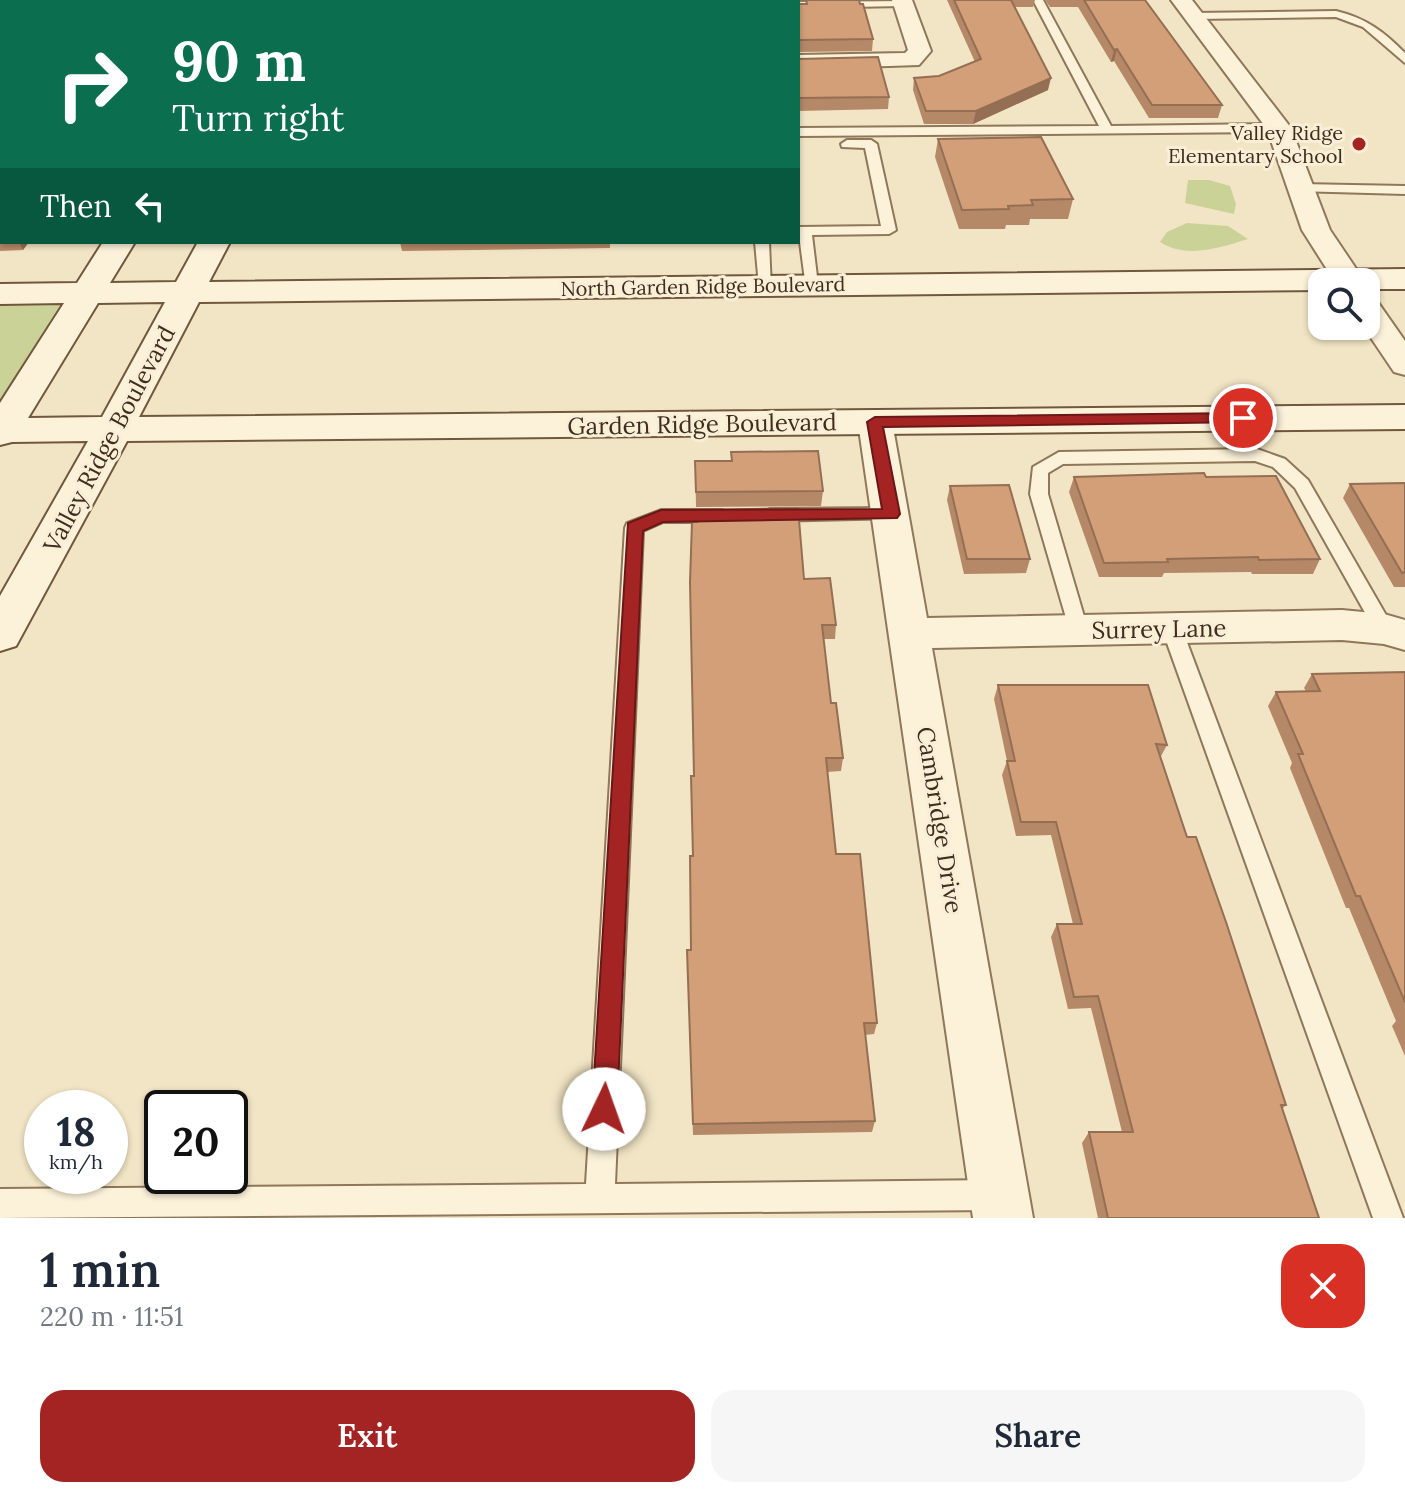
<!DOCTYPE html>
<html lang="en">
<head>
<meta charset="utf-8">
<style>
	body { margin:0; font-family:Lora,serif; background:#f6f6f7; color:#1f2937; height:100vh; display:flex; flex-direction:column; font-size:30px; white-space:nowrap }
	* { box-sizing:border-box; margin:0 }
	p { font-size:26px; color:#747a83 }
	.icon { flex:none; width:44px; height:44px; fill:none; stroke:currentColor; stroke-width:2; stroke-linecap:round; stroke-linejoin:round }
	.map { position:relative; height:1218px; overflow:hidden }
	.details { display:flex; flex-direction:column; background:#fff; flex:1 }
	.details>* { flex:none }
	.guide { position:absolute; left:0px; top:0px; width:800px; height:244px; box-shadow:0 2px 6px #0004; background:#0b6e4f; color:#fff; overflow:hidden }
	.tools { position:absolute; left:1308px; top:268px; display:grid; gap:16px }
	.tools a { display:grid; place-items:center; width:72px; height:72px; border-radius:16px; background:#fff; box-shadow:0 2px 6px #0004; font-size:40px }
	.speed { position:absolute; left:24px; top:1090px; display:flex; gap:16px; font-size:40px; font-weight:700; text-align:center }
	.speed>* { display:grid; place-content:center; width:104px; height:104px; border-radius:50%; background:#fff; box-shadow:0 2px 6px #0004; line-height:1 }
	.speed small { font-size:20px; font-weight:400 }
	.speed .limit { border:4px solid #111; border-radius:12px; background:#fff; color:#111 }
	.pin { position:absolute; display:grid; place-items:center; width:68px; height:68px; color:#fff; margin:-34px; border:4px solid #fff; border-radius:50%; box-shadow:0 2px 8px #0007 }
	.me { position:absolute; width:88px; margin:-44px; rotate:3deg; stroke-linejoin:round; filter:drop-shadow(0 0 6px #0008) }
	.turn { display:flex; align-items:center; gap:28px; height:168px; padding:0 40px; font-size:36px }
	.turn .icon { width:104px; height:104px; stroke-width:2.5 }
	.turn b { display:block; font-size:56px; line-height:68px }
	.then { display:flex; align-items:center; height:76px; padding:0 40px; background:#0003; gap:16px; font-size:30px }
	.round { display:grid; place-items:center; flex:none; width:84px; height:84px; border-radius:24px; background:#f6f6f7 }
	.headline { display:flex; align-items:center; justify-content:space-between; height:136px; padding:0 40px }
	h1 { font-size:48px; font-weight:600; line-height:60px }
	.primary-button { display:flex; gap:16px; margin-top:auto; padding:16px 40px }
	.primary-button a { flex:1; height:92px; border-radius:24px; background:#a42423; color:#fff; font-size:32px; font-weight:600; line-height:92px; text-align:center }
	.primary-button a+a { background:#f6f6f7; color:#1f2937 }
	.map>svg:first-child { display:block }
	.green { fill:#cad298 }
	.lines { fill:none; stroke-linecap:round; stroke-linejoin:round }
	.service-casing { stroke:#8f7759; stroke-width:4 }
	.minor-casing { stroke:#8f7759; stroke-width:4 }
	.secondary-casing { stroke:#71573c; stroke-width:4 }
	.service { fill:#fcf2da; fill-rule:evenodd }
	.minor { fill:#fcf2da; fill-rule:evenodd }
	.secondary { fill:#fcf2da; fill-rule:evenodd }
	.wall { fill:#b58967 }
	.shaded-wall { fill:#946f54 }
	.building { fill:#d39f78; stroke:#946f54; stroke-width:2 }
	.route { fill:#a42423; stroke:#6b1717; stroke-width:2 }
	.poi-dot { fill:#a42423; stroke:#f9efd6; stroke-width:3 }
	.labels { text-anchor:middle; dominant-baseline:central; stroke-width:6; stroke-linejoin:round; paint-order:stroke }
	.far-poi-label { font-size:20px; fill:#3e2e1e; stroke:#f9efd6; text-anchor:end }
	.far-street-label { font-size:20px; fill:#3e2e1e; stroke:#f9efd6 }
	.street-label { font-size:24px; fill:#3e2e1e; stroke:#f9efd6 }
</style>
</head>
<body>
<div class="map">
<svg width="1405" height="1218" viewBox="0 0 1405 1218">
	<rect width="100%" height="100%" fill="#f2e5c5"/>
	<g class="green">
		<polygon points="1188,180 1209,180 1230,186 1236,204 1234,214 1185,203"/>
		<path d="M1187,223L1228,226L1248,239C1219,248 1187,259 1160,242L1167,232Z"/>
		<polygon points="0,302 62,302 0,401"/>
	</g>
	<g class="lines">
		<g class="service-casing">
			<g id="service">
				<polygon points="765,0 775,0 776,2 766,2"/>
				<polygon points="1033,0 1043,0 1111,126 1279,124 1285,128 1279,132 798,136 798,128 1099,126"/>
				<polygon points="907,1 908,3 903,6 798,8 797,2"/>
				<path d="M1336,11C1366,18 1384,32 1405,53V63L1363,27L1336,17L1193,19L1188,16L1193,13Z"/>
				<polygon points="847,140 871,140 877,144 896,230 889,234 812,235 818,285 811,289 806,288 798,227 881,226 865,148 842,147 841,144"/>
				<polygon points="1300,184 1405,186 1405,194 1295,191 1295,185"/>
				<polygon points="755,242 769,242 771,289 766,290 759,286"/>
				<polygon points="1257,449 1285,459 1308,480 1394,629 1391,634 1377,634 1295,488 1273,467 1255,461 1063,464 1048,473 1048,494 1088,630 1085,635 1071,635 1030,494 1033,467 1059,452"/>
				<polygon points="891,508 900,514 898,518 770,521 761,515 770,509"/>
				<polygon points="661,510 722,510 731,516 722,522 663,522 643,531 615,1184 996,1180 1006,1185 1011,1195 1006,1205 996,1210 0,1218 0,1189 586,1184 625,528 627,523"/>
				<polygon points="1172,621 1179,624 1182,629 1403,1218 1373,1218 1162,629 1165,624"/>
			</g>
		</g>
		<g class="minor-casing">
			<g id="minor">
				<polygon points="500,0 520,0 521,2 499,2"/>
				<polygon points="892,0 912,0 931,51 919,65 798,69 798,55 905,53 908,50"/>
				<polygon points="1171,0 1192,0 1291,128 1330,230 1365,282 1335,282 1302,230 1267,129"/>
				<polygon points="0,72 2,72 0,89"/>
				<polygon points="1366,298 1377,301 1405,341 1405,375 1394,372 1363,326 1366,326"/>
				<polygon points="875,411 887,414 892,422 927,618 1342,610 1384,614 1405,620 1405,650 1384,644 1342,640 932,648 1033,1218 973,1218 858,422 863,414"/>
			</g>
		</g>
		<g class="secondary-casing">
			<g id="secondary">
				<polygon points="254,0 278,0 253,2"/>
				<polygon points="309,0 333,0 308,2"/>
				<path d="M103,242H135L110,283L176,282L198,242H230L209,282L1405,269V289H1366V282H1322V290L199,302L139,417L1405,405V429L127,441L16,646L0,651V596L88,441L12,442L0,445V403L64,303L0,304V284L77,283ZM165,302L102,417L28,418L98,303Z"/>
			</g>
		</g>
		<use href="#service" class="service"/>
		<use href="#minor" class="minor"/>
		<use href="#secondary" class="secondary"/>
	</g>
	<g class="wall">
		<polygon points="806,0 873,39 872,51 798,52 798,4 806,4"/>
		<polygon points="947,0 1035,0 1033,7 1015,7 1048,90 973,124 924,124 913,90 914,78 939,76 975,62"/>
		<polygon points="1045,0 1145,0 1222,105 1218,118 1149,118 1114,61 1111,62 1078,7 1050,7"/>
		<polygon points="798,59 889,97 888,109 798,111"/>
		<polygon points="2,136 2,242 29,242 23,250 0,251 0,139"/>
		<polygon points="938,139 1073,199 1068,219 1030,219 1029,225 1006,225 1005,229 959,229 935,157"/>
		<polygon points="400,242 610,242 610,248 402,251"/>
		<polygon points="695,461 823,491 821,506 696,507"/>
		<polygon points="1074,477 1206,477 1320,559 1313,574 1252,574 1251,572 1164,573 1162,577 1099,577 1069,492"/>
		<polygon points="1405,483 1405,587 1394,587 1343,498 1350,484"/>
		<polygon points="950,486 1030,559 1026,573 964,574 947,500"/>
		<polygon points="697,522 804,579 836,625 835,639 823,639 831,703 843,758 841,771 827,772 836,854 877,1023 874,1034 865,1035 875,1121 872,1132 693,1135 687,950 691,950 693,856"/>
		<polygon points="1405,672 1405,1056 1392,1026 1396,1021 1349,908 1346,908 1290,768 1292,763 1268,706 1276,692 1306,691 1304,688 1312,674"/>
		<polygon points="998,685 1167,745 1160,758 1187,837 1286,1105 1282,1109 1319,1218 1098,1218 1082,1143 1089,1132 1122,1132 1091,1008 1068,1009 1051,937 1057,924 1073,924 1051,835 1016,836 1002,775 1007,761 994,699"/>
	</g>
	<g class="shaded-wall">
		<polygon points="7,0 23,0 21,2 5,2"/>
		<polygon points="185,0 197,0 196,2 184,2"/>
		<polygon points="644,0 661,0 658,2 641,2"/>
		<polygon points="2,5 2,22 0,24 0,7"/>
		<polygon points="1117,49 1114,61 1111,62 1114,50"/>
		<polygon points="1051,78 1048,90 973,124 976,111"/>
		<polygon points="19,242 29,242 23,250"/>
	</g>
	<g class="building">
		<polygon points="0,0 7,0 5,2 2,2 2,5 0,7"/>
		<polygon points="114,0 185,0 184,2 113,2"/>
		<polygon points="405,0 462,0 461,2 404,2"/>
		<polygon points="559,0 644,0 641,2 559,2"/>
		<polygon points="806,0 859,0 860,4 863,4 873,39 799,40 798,43 798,4 807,4"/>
		<polygon points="954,0 1011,0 1051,78 976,111 926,111 914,78 939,76 981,59"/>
		<polygon points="1084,0 1145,0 1222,105 1152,105 1117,49 1114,50"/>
		<polygon points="878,57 889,97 798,98 798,59"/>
		<polygon points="2,136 2,237 0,237 0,139"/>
		<polygon points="1041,137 1073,199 1031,200 1033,205 1008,206 1009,209 962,210 938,139"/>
		<polygon points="818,451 823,491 696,492 695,461 732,461 731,452"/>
		<polygon points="1204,473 1206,477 1276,476 1320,559 1259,560 1258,557 1167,559 1168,562 1104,563 1074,477"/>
		<polygon points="1405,483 1405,572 1402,573 1350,484"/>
		<polygon points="1009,485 1030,559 967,559 950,486"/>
		<polygon points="798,508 804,579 830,578 836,625 822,625 831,703 836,703 843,758 826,758 836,854 860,854 877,1023 864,1023 875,1121 693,1124 687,950 691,950 690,856 693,856 691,776 694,776 690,582 692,522 697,522 696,510"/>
		<polygon points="1405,672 1405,1002 1360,896 1356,896 1298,754 1303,754 1276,692 1320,691 1312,674"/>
		<polygon points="998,685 1148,685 1167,745 1156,744 1187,837 1196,837 1226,922 1286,1105 1281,1105 1319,1218 1108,1218 1089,1132 1133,1132 1098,996 1074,997 1057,924 1082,924 1056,822 1021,822 1007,761 1015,761"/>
	</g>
	<polygon class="route" points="1243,413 1251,418 1248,422 883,427 900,514 897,518 663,522 643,531 617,1109 613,1118 604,1121 595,1118 592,1109 628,523 661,510 882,509 867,422 875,417"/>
	<circle class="poi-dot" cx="1359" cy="144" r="8"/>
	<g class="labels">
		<g class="far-poi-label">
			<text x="1343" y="132">Valley Ridge<tspan x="1343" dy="23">Elementary School</tspan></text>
		</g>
		<g class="far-street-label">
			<text transform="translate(703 286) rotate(-1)">North Garden Ridge Boulevard</text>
		</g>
		<g class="street-label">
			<text transform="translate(702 424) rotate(-1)">Garden Ridge Boulevard</text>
			<text transform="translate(109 439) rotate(-62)">Valley Ridge Boulevard</text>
			<text transform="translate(1159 629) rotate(-1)">Surrey Lane</text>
			<text transform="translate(940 820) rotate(81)">Cambridge Drive</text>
		</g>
	</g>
</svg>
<div class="tools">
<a><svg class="icon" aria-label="search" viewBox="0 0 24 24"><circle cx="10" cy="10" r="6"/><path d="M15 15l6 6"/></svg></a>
</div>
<div class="speed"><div>18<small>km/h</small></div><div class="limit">20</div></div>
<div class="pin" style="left:1243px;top:418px;background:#d93025"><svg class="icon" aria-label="arrive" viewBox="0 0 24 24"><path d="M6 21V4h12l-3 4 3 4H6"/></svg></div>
<svg class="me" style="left:604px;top:1109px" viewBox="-20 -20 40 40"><circle r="19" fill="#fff"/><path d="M0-13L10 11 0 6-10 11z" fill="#a42423"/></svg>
<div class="guide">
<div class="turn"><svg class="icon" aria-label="right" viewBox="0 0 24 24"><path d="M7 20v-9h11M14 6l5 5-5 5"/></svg><div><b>90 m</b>Turn right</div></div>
<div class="then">Then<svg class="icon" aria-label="left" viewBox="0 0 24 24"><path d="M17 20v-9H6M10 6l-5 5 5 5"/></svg></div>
</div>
</div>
<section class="details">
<div class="headline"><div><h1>1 min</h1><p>220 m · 11:51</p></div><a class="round" style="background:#d93025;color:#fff"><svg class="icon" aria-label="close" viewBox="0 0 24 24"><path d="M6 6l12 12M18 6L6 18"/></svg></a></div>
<div class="primary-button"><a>Exit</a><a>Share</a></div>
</section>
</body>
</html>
